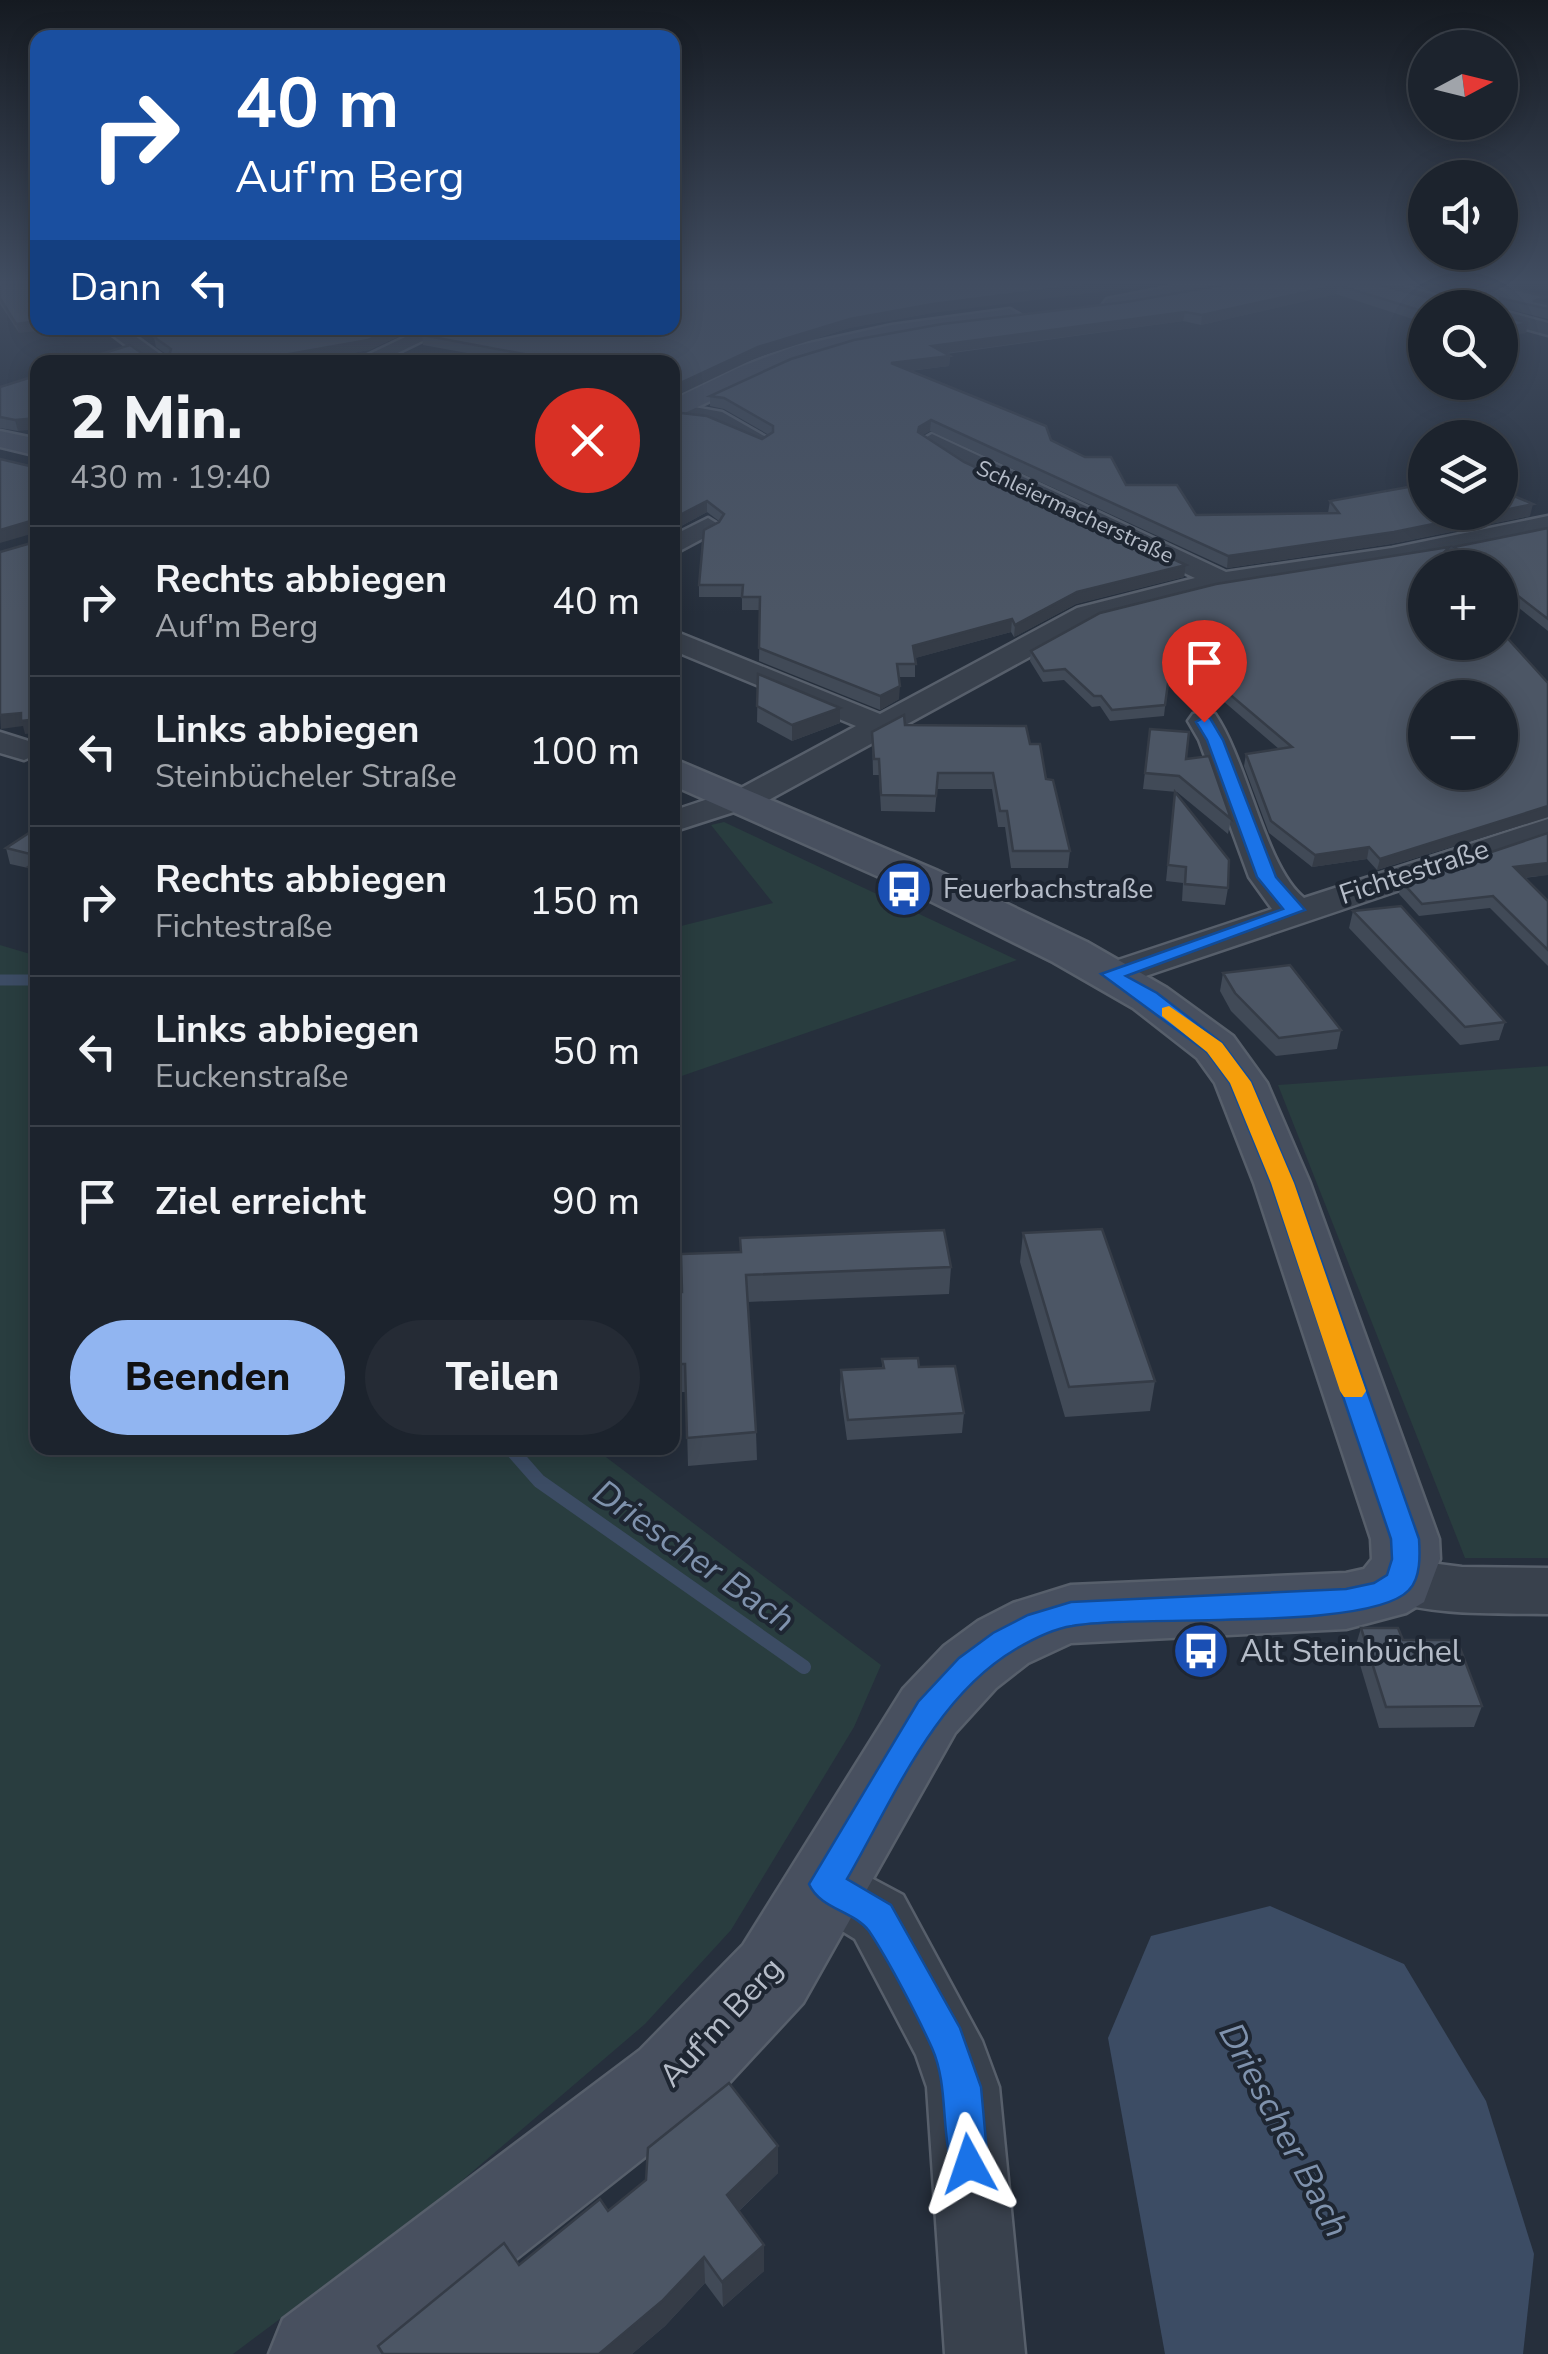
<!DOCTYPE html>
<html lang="de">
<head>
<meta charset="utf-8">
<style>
	body { margin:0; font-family:"Nunito Sans",sans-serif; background:#252b35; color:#f1f3f6; height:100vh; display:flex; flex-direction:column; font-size:38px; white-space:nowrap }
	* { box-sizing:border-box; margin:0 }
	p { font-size:32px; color:#a0a4aa }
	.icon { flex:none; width:55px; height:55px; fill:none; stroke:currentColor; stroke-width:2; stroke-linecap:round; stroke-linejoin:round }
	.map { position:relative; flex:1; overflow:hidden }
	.sheet { position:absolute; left:30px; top:355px; width:650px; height:1100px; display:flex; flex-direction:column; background:#1c232d; border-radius:20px; box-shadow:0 5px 25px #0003,0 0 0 2px #3a4049 }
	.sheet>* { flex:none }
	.top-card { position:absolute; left:30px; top:30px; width:650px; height:305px; border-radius:20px; box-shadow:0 5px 25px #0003,0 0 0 2px #3a4049; background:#1a4fa0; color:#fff; overflow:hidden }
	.needle { width:65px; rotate:83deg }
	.buttons { position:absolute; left:1408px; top:30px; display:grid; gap:20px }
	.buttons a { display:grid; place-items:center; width:110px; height:110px; border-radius:50%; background:#1c232d; box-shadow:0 5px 25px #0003,0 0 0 2px #3a4049; font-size:50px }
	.pin { position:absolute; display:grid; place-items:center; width:85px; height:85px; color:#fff; margin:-102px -42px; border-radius:50% 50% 50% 0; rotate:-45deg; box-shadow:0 0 10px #0007 }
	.pin .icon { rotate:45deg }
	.me { position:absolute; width:110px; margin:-55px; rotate:355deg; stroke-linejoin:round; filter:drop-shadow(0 0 8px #0008) }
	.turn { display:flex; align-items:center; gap:35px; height:210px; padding:0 40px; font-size:45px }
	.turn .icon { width:130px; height:130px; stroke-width:2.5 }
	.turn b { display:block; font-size:70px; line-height:85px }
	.then { display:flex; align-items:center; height:95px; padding:0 40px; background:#0003; gap:20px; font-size:38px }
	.round { display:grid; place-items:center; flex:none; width:105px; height:105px; border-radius:52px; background:#252b35 }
	.headline { display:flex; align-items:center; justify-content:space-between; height:170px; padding:0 40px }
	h1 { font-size:60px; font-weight:800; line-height:75px }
	.action { display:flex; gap:20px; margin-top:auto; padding:20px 40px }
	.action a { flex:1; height:115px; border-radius:60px; background:#91b5f1; color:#111; font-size:40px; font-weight:800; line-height:115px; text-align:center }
	.action a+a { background:#252b35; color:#f1f3f6 }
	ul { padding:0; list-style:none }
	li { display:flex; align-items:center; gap:30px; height:150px; padding:0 40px; border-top:2px solid #3a4049 }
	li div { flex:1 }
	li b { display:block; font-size:38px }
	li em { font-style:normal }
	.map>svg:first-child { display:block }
	.green { fill:#293d3f }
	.water { fill:#3c4c64 }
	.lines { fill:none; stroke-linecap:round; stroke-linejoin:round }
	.stream-far1 { stroke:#3c4c64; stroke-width:11 }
	.stream { stroke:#3c4c64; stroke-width:14 }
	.street-casing { stroke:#575f6b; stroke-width:5 }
	.secondary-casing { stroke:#575f6b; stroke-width:5 }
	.street { fill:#39414d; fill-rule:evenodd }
	.secondary { fill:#48505f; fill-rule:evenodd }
	.wall { fill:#414a57 }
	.shaded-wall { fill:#353c47 }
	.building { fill:#4c5665; stroke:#353c47; stroke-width:2.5; fill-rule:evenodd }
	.route { fill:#1a73e8; stroke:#114b97; stroke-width:2.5 }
	.slow { fill:#f59e0b }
	.labels { text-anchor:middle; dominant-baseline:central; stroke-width:8; stroke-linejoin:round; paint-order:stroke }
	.far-street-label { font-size:22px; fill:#b5bcc8; stroke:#1e2632 }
	.street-label { font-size:28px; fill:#b5bcc8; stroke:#1e2632 }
	.poi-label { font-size:28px; fill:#b5bcc8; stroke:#1e2632; text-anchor:start }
	.near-poi-label { font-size:32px; fill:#b5bcc8; stroke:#1e2632; text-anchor:start }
	.near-street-label { font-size:32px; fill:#b5bcc8; stroke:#1e2632 }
	.near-water-label { font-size:35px; font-style:italic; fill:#7f92ad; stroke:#1e2632 }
</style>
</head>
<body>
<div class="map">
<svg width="1548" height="2354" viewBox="0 0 1548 2354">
	<rect width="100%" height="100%" fill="#262f3c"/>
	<g class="green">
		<polygon points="724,822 1017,960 673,1079 673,928 773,903 711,825"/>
		<polygon points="0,945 37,956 38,1448 594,1448 881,1665 854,1727 731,1930 645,2024 437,2202 233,2354 0,2354"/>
		<polygon points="1548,1066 1548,1558 1465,1558 1278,1085"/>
	</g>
	<polygon class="water" points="1270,1906 1404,1964 1486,2101 1534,2254 1523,2354 1165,2354 1108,2038 1151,1936"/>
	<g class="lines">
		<polyline class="stream-far1" points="0,980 38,980"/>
		<polyline class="stream" points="510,1448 539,1481 804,1667"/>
		<g class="street-casing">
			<g id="street">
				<polygon points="1368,285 1399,285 1478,308 1444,308 1371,289"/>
				<polygon points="1500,310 1548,323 1548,335 1500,322"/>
				<polygon points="103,328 124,328 171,362 148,362"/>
				<polygon points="424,328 449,328 379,362 353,362"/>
				<polygon points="672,403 722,412 771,440 760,447 708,423 672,417"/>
				<polygon points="932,434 1226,572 1392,548 1548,516 1548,532 1392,564 1214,590 1097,620 765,802 672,832 672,811 741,788 856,726 672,650 672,630 880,714 1077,608 1195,578 965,470 924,446 920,441"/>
				<polygon points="708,518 721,526 717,531 672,555 672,536"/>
				<path d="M1204,712L1215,714C1248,762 1265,867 1304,898L1548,819V840L1125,983L1111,987L1097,983L1092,975L1097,967L1272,909L1249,877L1199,740L1188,721L1193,714Z"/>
				<polygon points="0,732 35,743 38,754 24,760 0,753"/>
				<path d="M1399,1559L1462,1567L1548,1568V1614C1492,1613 1433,1616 1379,1598L1370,1582L1379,1566Z"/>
				<polygon points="826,1854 903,1895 982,2041 999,2087 1025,2354 945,2354 927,2087 916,2055 855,1939 803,1907 793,1885 803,1863"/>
			</g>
		</g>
		<g class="secondary-casing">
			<g id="secondary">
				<polygon points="1180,285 1226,285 1215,292 1115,311 1103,304 1107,299"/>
				<polygon points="1010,309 1022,316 1018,321 892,339 813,357 772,372 672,419 672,400 740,367 796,346 892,325"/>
				<polygon points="0,431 38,439 38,456 0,447"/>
				<polygon points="672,758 936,870 1087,942 1167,988 1233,1036 1267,1083 1310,1183 1439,1539 1440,1559 1424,1602 1406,1613 1346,1629 1071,1643 1028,1663 996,1688 955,1733 803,2003 702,2112 396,2354 269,2354 283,2319 640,2050 743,1945 903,1689 944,1646 978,1621 1013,1603 1071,1585 1346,1573 1364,1569 1372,1559 1371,1539 1254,1183 1215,1083 1197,1058 1133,1008 1053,962 904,888 672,785"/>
			</g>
		</g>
		<use href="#street" class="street"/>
		<use href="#secondary" class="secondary"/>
	</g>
	<g class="wall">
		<polygon points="0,285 38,285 19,333 0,304"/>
		<polygon points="1223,285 1380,285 1445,302 1466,301 1412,285 1496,285 1548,304 1548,319 1500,307 1425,308 1425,323 1336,294 1201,325 1183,321 946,354 950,356 949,366 910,371 1051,440 1126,485 1196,515 1328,513 1330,501 1530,516 1391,544 1227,568 930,431 922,435 964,462 1186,565 1184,577 1076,604 1014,637 1011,632 915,658 915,677 899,677 899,699 880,710 759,661 760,610 742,610 742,597 699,597 699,585 719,521 707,512 672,531 672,412 762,439 769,435 724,409 710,406 710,396 1126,302"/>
		<polygon points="932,313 849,328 758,357 672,362 517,362 423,345 422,335"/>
		<polygon points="183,328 416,328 369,350 301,362 75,362 130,345 146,356 169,356 156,347 154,337"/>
		<polygon points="38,375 18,431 0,428 0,387"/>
		<polygon points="1548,528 1548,631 1500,593 1500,568 1467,568 1452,556 1454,547"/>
		<polygon points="1447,557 1440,563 1548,683 1548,817 1377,870 1367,859 1312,867 1269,833 1244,766 1246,754 1279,749 1193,675 1192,687 1168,680 1164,716 1110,721 1100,706 1092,707 1064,680 1043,682 1030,661 1031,651"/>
		<polygon points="758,674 840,708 840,723 792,741 757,722"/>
		<polygon points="905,725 1030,744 1046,779 1070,851 1068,868 1011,868 1005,827 998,827 992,789 937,789 935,812 881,811 879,775 873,775 872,732"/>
		<polygon points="1150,729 1186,759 1231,819 1228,834 1177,792 1143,789"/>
		<polygon points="1175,792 1228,888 1225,905 1182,901 1183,883 1166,881"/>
		<polygon points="38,827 38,885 32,884 28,868 10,864 6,848"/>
		<polygon points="1548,875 1524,878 1548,901 1548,966 1490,908 1419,916 1399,894 1402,882"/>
		<polygon points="1353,911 1505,1022 1499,1040 1460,1045 1349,928"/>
		<polygon points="1223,973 1341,1030 1337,1049 1276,1056 1231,1011 1220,991"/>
		<polygon points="1023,1233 1155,1381 1150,1411 1065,1417 1020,1262"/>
		<polygon points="681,1254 951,1267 949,1294 747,1302 756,1432 757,1460 688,1466 686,1392 672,1392 672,1292 682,1292"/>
		<polygon points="882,1359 919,1367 964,1413 962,1433 847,1440 840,1390 841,1370 882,1368"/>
		<polygon points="1361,1628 1403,1640 1482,1706 1474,1727 1379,1728 1355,1648"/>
		<polygon points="778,2173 739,2211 764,2245 764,2271 723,2307 705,2283 665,2326 632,2354 381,2354 378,2346 519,2265 608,2211 646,2180"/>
	</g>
	<g class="shaded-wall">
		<polygon points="1084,285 1154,285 932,313 849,328 758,357 672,398 672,387 758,347 850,319 933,304"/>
		<polygon points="1338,285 1336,294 1201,325 1202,315"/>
		<polygon points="1185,312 1183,321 932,355 932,346"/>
		<polygon points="38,321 38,328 68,328 19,333 16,324"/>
		<polygon points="1528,323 1526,333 1500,338 1500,329"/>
		<polygon points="395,328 416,328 369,350 301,362 244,362"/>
		<polygon points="950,356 949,366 890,373 891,363"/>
		<polygon points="38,418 38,429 18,431 15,420"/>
		<polygon points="931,420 930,431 918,438 919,427"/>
		<polygon points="707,501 707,512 672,531 672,519"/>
		<polygon points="1533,504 1530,516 1391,544 1227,568 1228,556 1500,512 1500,511"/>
		<polygon points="37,519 38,532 0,543 0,530"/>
		<polygon points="1449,547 1447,557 1437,568 1437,560"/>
		<polygon points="1186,565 1184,577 1076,604 1014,637 1015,625 1077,592"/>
		<polygon points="1012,619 1011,632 912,659 913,646"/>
		<polygon points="900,686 899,699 880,710 880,696"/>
		<polygon points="840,708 840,723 792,741 792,725"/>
		<polygon points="21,713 38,719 38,733 25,734 23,726 1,729 0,715"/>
		<polygon points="1548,806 1548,817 1377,870 1380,859"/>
		<polygon points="1369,847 1367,859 1312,867 1315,855"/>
		<polygon points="672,859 674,859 675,876 672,876"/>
		<polygon points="1548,863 1548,875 1511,879 1514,867"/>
		<polygon points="778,2146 778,2173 728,2221 727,2195"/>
		<polygon points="764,2245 764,2271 723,2307 722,2282"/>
		<polygon points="704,2257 705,2283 665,2326 632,2354 599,2354"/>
	</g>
	<g class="building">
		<polygon points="0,285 38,285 38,321 16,324 0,298"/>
		<polygon points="672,285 1084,285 933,304 850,319 758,347 672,387 672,362 542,362 550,359 422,335 438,328 672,328"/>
		<polygon points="1223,285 1380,285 1445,302 1484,299 1481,295 1445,285 1496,285 1547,297 1533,301 1548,304 1548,309 1500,298 1500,308 1425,308 1425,312 1338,285 1202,315 1185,312 932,346 950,356 891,363 1046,426 1051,440 1085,457 1111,457 1126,485 1177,485 1196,515 1339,513 1330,501 1425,484 1425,512 1492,512 1394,532 1228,556 931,420 919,427 918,432 964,462 1186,565 1077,592 1015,625 1012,619 913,646 916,664 897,664 900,686 880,696 759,648 760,597 742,597 743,585 699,585 704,530 719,522 724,514 707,501 672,519 672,412 707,416 762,439 773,432 773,426 724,398 710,396 791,359 854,340 942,324 1126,302"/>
		<polygon points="1500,315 1528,323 1500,329"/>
		<polygon points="183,328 395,328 368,340 244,362 75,362 130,345 146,356 169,356 171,349 154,337"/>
		<polygon points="38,375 38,418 15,420 0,417 0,387"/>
		<polygon points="0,459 38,468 38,525 37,519 0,530"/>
		<polygon points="1500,490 1533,504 1500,511"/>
		<polygon points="1548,528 1548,619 1500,582 1500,568 1481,568 1454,547"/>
		<polygon points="38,541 38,719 21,721 21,713 0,715 0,552"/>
		<path d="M1449,547L1437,560L1444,568H1425V642H1500V630L1548,683V806L1380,859L1369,847L1315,855L1271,821L1246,754L1292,747L1194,664L1193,676L1170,669L1165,705L1112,710L1101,696H1094L1065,669L1044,671L1031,651L1100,613L1216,584ZM1425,698H1500V772H1425Z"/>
		<polygon points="758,674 840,708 792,725 757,706"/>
		<polygon points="904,715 905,725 1026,726 1030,744 1040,744 1046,779 1053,780 1070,851 1013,851 1007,811 1000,811 993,773 938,773 936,796 881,795 879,759 874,759 872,732"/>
		<polygon points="1150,729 1189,732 1186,759 1209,756 1231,819 1179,776 1145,773"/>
		<polygon points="1175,792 1229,860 1228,888 1185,884 1186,867 1168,865"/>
		<polygon points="38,827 38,856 6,848"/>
		<polygon points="1548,833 1548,863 1514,867 1548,901 1548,950 1493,896 1422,904 1402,882"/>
		<polygon points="38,860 38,870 28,867"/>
		<polygon points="1401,906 1505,1022 1465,1027 1353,911"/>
		<polygon points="1290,965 1341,1030 1279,1038 1235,993 1223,973"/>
		<polygon points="1102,1229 1155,1381 1069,1387 1023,1233"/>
		<polygon points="944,1230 951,1267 746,1275 756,1432 687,1438 685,1364 672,1364 672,1292 682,1292 681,1254 741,1252 740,1238"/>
		<polygon points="918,1358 919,1367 955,1366 964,1413 848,1420 841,1370 884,1368 882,1359"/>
		<polygon points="1361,1628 1398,1628 1403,1640 1457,1640 1482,1706 1386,1707"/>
		<polygon points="729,2083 778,2146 727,2195 764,2245 722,2282 704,2257 662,2301 599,2354 383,2354 378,2346 504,2243 519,2265 600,2199 608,2211 646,2180 648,2148"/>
	</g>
	<linearGradient id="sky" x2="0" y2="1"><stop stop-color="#151a21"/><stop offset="0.46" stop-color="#414d61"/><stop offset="1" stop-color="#414d61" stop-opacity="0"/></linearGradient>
	<rect width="1548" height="614" fill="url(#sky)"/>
	<path class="route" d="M1204,717L1210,718L1223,740L1276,877L1305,910L1126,976L1157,993L1222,1043L1251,1082L1294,1183L1419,1539C1420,1554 1421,1578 1409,1590C1370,1632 1139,1614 1072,1626C1052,1629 1033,1639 1016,1649C934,1697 893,1800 847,1879L891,1905L960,2028L981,2087L988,2164L983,2177L969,2182L956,2177C939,2136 950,2089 932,2048C917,2015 889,1961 869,1931C854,1911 820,1909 809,1884L918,1702L959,1658L993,1633L1028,1615L1071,1602L1346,1589L1374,1583L1387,1575L1392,1559L1391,1539L1271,1183L1230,1083L1207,1052L1101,974L1283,909L1257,877L1207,740L1196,722Z"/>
	<polygon class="slow" points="1169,1006 1222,1043 1251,1082 1294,1183 1366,1391 1362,1397 1344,1397 1340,1391 1271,1183 1230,1083 1207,1052 1162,1016 1162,1008"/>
	<defs>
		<g id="bus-disc" transform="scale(2.875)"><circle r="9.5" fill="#1a4fb4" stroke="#1e2632"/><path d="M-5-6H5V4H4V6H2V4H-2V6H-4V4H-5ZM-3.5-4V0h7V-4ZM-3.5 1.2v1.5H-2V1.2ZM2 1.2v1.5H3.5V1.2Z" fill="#fff"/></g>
	</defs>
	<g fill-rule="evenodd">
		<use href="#bus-disc" x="904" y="889"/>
		<use href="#bus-disc" x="1201" y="1651"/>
	</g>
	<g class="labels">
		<g class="far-street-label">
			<text transform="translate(1075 512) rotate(25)">Schleiermacherstraße</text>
		</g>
		<g class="street-label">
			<text transform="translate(1414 872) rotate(-18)">Fichtestraße</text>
		</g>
		<g class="poi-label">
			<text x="943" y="889">Feuerbachstraße</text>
		</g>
		<g class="near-poi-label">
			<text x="1240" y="1651">Alt Steinbüchel</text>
		</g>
		<g class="near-street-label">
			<text transform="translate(721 2022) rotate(-47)">Auf'm Berg</text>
		</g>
		<g class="near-water-label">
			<text transform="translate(694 1556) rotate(35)">Driescher Bach</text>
			<text transform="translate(1284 2130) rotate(62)">Driescher Bach</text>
		</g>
	</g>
</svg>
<div class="buttons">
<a><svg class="needle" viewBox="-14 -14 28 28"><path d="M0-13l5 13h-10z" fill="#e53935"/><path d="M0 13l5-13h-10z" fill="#a0a4aa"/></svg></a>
<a><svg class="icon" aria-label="sound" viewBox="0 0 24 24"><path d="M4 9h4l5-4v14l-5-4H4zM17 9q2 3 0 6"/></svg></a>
<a><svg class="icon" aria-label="search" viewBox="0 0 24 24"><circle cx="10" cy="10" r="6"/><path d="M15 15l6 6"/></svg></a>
<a><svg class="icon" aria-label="layers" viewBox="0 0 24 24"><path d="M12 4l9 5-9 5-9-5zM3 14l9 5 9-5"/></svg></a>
<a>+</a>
<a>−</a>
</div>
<div class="pin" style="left:1204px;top:722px;background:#d93025"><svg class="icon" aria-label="arrive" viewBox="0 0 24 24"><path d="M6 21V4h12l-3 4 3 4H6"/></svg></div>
<svg class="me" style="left:969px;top:2164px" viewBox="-20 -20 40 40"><path d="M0-17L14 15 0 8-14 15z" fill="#1a73e8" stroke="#fff" stroke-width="4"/></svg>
<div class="top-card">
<div class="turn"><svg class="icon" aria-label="right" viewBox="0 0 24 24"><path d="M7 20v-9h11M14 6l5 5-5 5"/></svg><div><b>40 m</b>Auf'm Berg</div></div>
<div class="then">Dann<svg class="icon" aria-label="left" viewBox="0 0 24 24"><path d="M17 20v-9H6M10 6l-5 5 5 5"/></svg></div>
</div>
<section class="sheet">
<div class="headline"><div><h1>2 Min.</h1><p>430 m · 19:40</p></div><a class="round" style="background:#d93025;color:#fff"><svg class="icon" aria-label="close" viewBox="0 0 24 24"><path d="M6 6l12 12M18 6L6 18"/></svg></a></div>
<ul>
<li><svg class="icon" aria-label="right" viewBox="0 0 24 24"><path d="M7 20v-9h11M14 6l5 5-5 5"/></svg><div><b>Rechts abbiegen</b><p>Auf'm Berg</p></div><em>40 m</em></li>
<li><svg class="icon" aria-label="left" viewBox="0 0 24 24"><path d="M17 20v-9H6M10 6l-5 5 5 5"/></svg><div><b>Links abbiegen</b><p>Steinbücheler Straße</p></div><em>100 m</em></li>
<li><svg class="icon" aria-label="right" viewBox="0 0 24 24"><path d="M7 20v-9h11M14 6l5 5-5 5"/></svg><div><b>Rechts abbiegen</b><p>Fichtestraße</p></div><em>150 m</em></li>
<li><svg class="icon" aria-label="left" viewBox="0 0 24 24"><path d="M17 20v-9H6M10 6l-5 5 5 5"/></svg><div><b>Links abbiegen</b><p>Euckenstraße</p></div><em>50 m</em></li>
<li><svg class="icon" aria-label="arrive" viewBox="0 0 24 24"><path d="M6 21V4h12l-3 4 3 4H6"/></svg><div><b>Ziel erreicht</b></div><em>90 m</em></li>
</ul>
<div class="action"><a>Beenden</a><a>Teilen</a></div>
</section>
</div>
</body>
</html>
